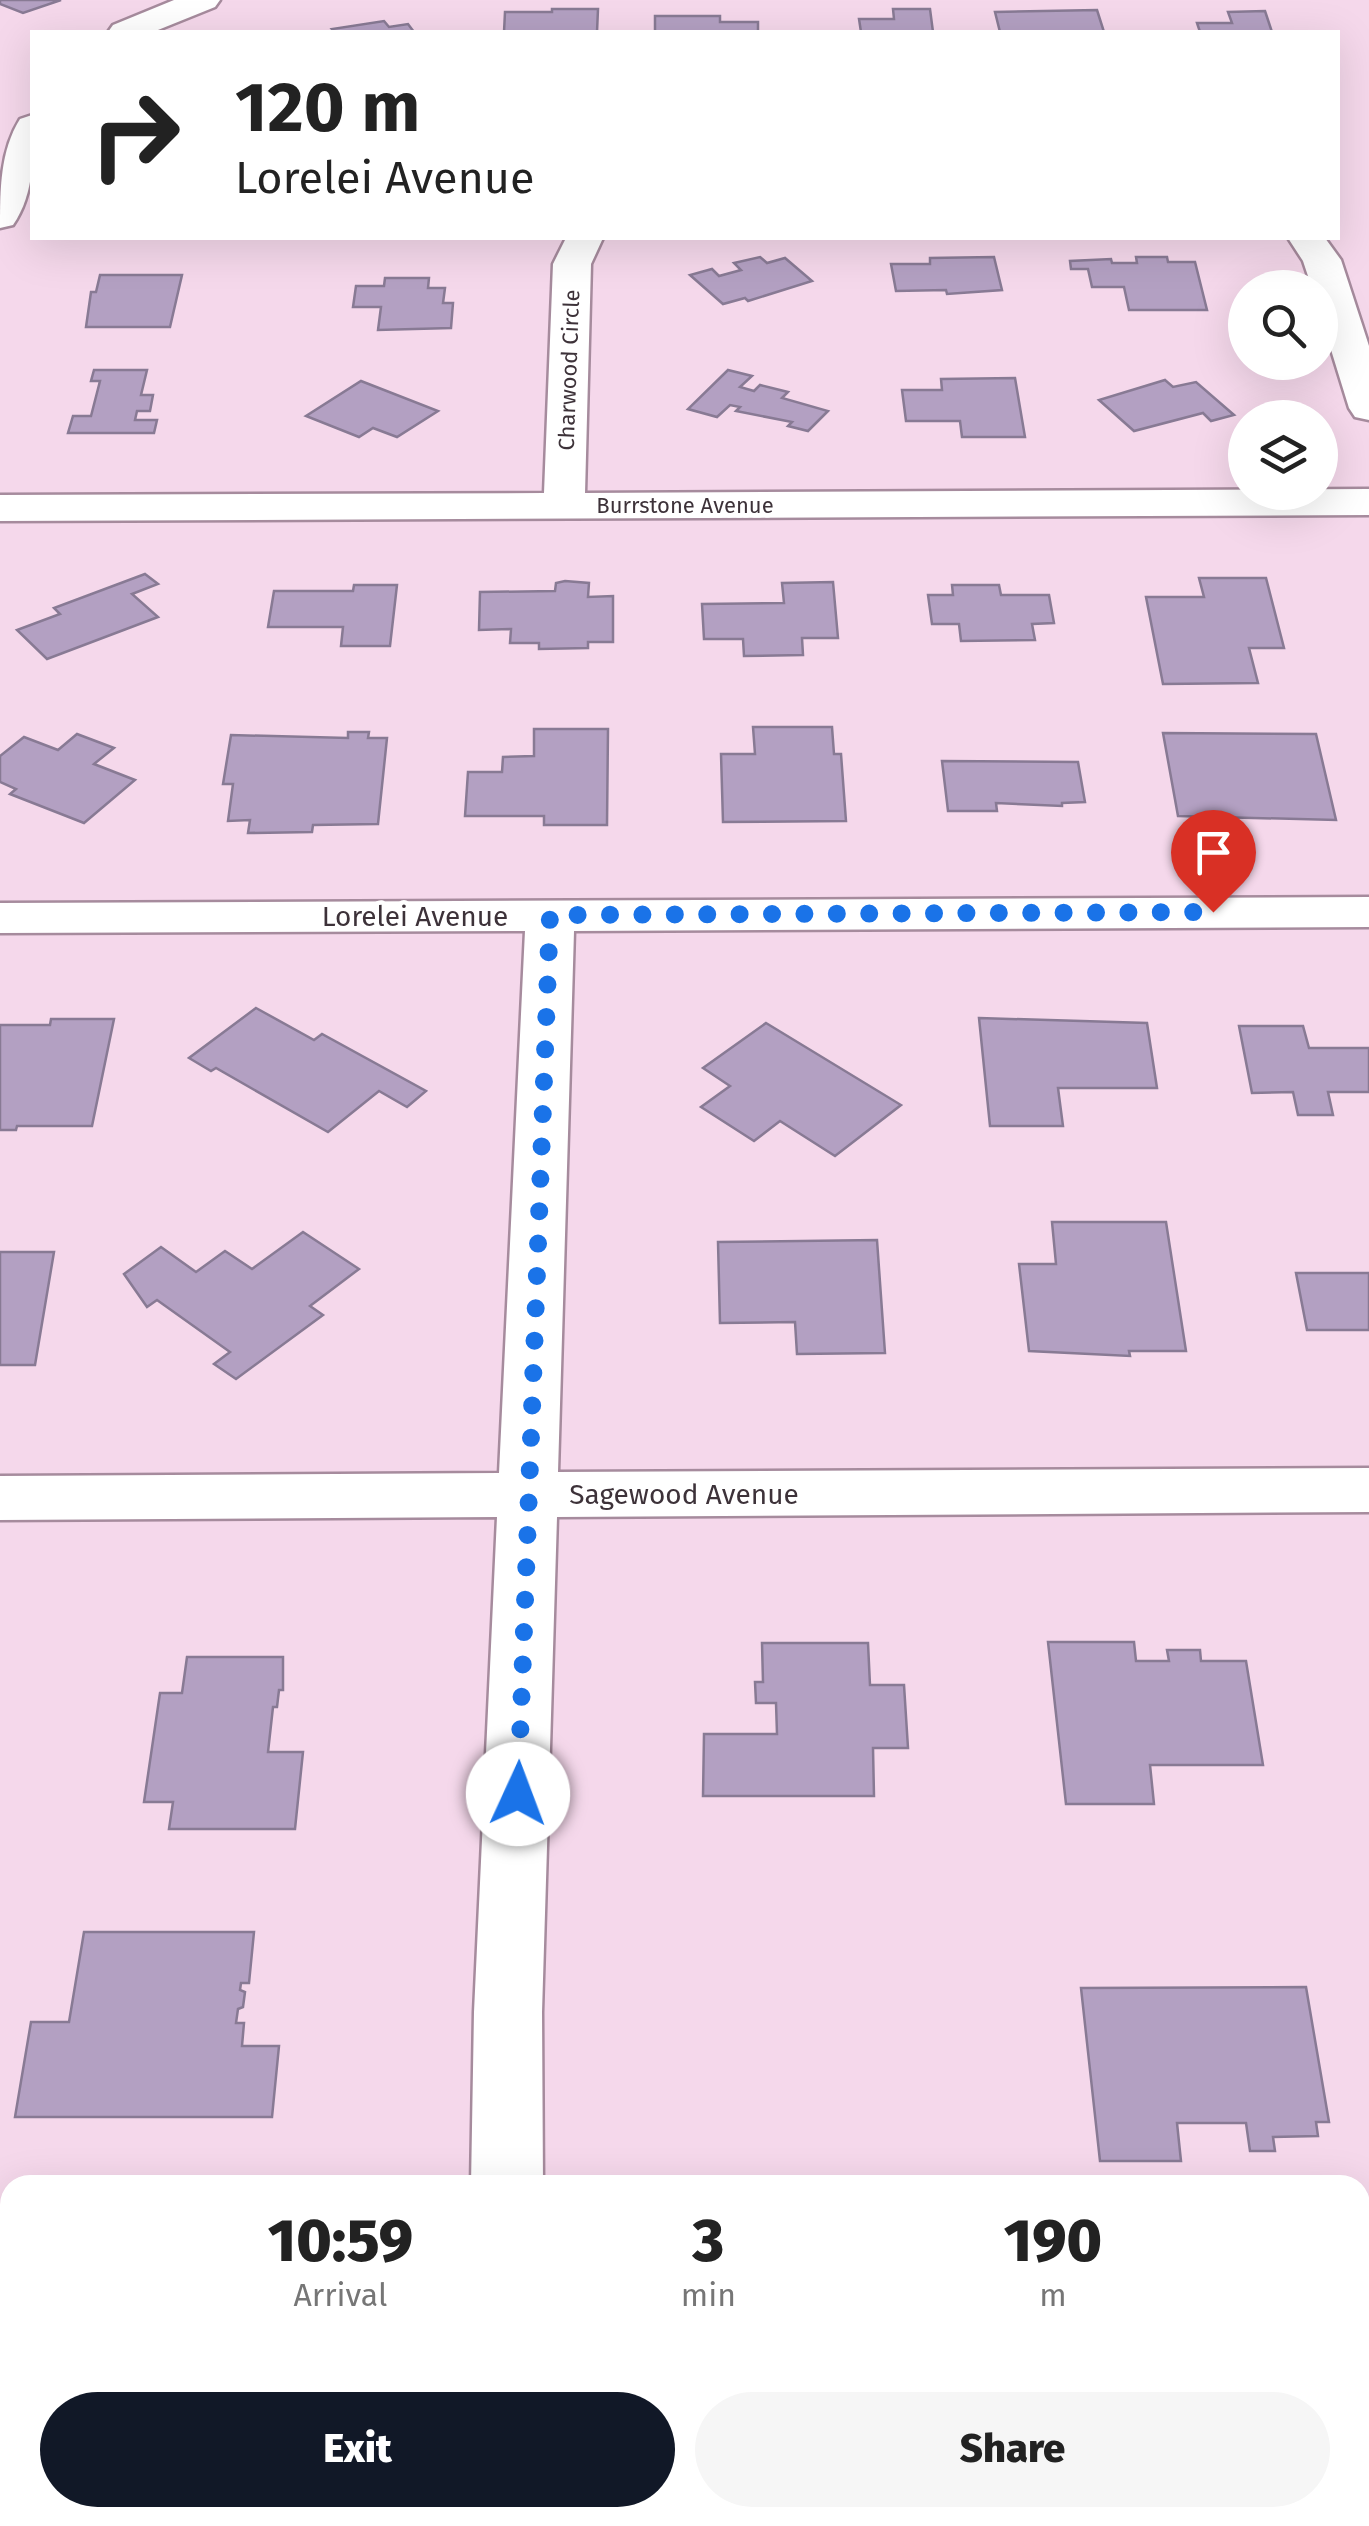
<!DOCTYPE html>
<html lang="en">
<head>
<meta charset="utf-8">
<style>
	body { margin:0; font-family:"Fira Sans",sans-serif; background:#f6f6f6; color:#222; height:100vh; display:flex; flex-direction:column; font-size:38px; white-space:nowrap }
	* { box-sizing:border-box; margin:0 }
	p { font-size:32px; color:#767676 }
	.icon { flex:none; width:55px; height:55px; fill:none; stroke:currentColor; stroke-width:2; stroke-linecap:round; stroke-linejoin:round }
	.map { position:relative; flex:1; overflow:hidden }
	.panel { position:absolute; left:0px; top:2175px; width:1370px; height:352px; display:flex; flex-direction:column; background:#fff; border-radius:30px 30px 0 0; box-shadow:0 10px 40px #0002 }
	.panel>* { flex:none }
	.hud { position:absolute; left:30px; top:30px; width:1310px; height:210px; border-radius:0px; box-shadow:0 10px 40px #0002; background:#fff; color:#222; overflow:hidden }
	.tools { position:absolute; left:1228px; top:270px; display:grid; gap:20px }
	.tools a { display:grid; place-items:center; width:110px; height:110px; border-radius:50%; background:#fff; box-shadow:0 10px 40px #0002; font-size:50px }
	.pin { position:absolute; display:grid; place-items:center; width:85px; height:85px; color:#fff; margin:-102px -42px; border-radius:50% 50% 50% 0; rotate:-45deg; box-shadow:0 0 10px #0007 }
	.pin .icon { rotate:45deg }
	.me { position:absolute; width:110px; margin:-55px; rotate:2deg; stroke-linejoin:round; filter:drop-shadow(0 0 8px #0008) }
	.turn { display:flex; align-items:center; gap:35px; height:210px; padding:0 40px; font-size:45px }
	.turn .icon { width:130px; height:130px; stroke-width:2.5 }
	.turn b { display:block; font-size:70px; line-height:85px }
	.eta { display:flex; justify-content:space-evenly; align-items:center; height:170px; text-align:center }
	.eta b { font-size:60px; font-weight:800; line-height:70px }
	.primary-button { display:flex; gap:20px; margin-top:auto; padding:20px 40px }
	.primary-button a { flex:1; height:115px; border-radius:60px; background:#111827; color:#fff; font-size:40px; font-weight:800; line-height:115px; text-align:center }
	.primary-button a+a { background:#f6f6f6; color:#222 }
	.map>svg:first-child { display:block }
	.building { fill:#b3a0c2; stroke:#887a94; stroke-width:2.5 }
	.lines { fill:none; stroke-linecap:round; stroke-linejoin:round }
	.minor-casing { stroke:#a68b9d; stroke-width:5 }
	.minor { fill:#fff; fill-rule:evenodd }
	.route { stroke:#1a73e8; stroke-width:18; stroke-dasharray:0 32.4 }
	.labels { text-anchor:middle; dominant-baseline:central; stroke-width:9; stroke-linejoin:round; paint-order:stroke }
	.far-street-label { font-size:22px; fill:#3d3239; stroke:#fff }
	.street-label { font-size:28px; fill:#3d3239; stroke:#fff }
</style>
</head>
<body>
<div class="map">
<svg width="1369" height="2526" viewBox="0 0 1369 2526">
	<rect width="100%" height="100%" fill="#f5d8eb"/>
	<g class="building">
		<polygon points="0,0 61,0 23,13 0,4"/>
		<polygon points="552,9 598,9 597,32 504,32 505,12 552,12"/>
		<polygon points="893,9 930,9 933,32 861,32 859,19 894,19"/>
		<polygon points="1097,10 1104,32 1000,32 995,12"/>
		<polygon points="1265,11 1272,32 1200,32 1197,23 1232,23 1228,12"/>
		<polygon points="655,16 720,16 720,22 758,22 758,32 655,32"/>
		<polygon points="384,21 389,27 408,24 414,32 335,32 332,29"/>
		<polygon points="760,257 767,263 785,258 812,281 748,301 745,298 723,304 690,275 712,269 719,276 741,270 734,263"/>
		<polygon points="994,257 1002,290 947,294 946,290 896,291 891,264 930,264 930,258"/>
		<polygon points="1136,257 1167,257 1168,262 1195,262 1207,310 1129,310 1124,287 1092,287 1088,269 1071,269 1070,261 1111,259 1112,263 1137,263"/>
		<polygon points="100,275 182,275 170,327 86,327 91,292 96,292"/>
		<polygon points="385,278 429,278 428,288 445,288 443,303 453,303 451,328 378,330 381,307 353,307 356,286 384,286"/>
		<polygon points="94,370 147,370 141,395 153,395 150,411 137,411 135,420 157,420 154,433 68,433 73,416 91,416 100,381 91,381"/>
		<polygon points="728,370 752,376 740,387 754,391 760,385 788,392 782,398 828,411 808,431 788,426 792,422 736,411 740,407 730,405 717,417 688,409"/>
		<polygon points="1015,378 1025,437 962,437 960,421 906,421 902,390 942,390 941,379"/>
		<polygon points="1165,380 1173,387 1196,382 1234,415 1211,421 1203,413 1134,431 1099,400"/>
		<polygon points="361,381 438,411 397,437 373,428 359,437 306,416"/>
		<polygon points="145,574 158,584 132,594 158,617 47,659 17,630 60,614 54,608"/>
		<polygon points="1199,578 1266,578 1284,648 1249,648 1258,683 1163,684 1146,597 1204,597"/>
		<polygon points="565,581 589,583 588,597 613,596 613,642 588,642 588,648 539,649 539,643 510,643 511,629 479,630 480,592 555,591 556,583"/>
		<polygon points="833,582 838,638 802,638 803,655 744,656 743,639 704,639 702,604 784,603 782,583"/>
		<polygon points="354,585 397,585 390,646 341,646 343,627 268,627 274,591 353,591"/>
		<polygon points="952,585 999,585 1001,595 1049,595 1054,623 1032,624 1035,640 961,641 959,624 932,624 928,595 953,595"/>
		<polygon points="753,727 832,727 834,754 841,754 846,821 723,822 721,754 755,754"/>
		<polygon points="534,729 608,729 607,825 544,825 544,816 465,816 468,772 502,772 503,757 534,756"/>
		<polygon points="348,732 369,732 368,738 387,738 378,824 313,825 312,832 248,833 250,820 228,821 233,784 223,784 231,735 348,738"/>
		<polygon points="1163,733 1316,734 1336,820 1178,816"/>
		<polygon points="77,734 114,748 94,764 135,780 84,823 10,794 16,789 0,782 0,756 24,737 58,750"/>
		<polygon points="942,761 1078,762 1085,802 1062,803 1062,806 996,803 997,811 948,811"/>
		<polygon points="256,1008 314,1040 322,1034 426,1091 407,1107 379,1091 328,1132 216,1068 211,1071 189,1058"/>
		<polygon points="979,1018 1147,1023 1157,1088 1058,1088 1063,1126 990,1126"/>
		<polygon points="51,1019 114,1019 92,1126 17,1126 16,1130 0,1130 0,1025 50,1025"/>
		<polygon points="766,1023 901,1105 835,1156 780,1121 754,1141 701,1107 730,1086 703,1068"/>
		<polygon points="1239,1026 1303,1026 1309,1048 1369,1048 1369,1092 1328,1092 1333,1115 1298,1115 1293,1092 1252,1093"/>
		<polygon points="1052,1222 1166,1222 1186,1351 1129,1351 1130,1356 1029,1351 1019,1264 1056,1264"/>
		<polygon points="303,1232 359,1269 310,1306 323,1315 236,1379 214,1364 230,1352 157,1300 147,1307 124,1274 161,1247 196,1272 225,1251 252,1269"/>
		<polygon points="877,1240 885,1353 797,1354 795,1322 720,1323 718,1242"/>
		<polygon points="0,1252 54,1252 35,1365 0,1365"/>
		<polygon points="1296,1273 1369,1273 1369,1330 1307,1330"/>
		<polygon points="1048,1642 1134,1642 1136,1661 1169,1661 1167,1650 1200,1650 1201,1661 1246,1661 1263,1765 1150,1765 1154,1804 1066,1804"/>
		<polygon points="762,1643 868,1643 870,1685 904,1685 908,1748 873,1748 874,1796 703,1796 704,1734 777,1734 776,1703 756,1703 755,1682 763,1682"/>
		<polygon points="187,1657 283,1657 283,1690 279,1690 277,1707 273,1707 268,1752 303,1752 295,1829 169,1829 173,1802 144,1802 160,1693 182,1693"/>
		<polygon points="84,1932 254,1932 249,1983 241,1983 240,1990 245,1992 243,2007 238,2009 236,2023 244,2023 242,2046 279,2046 272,2117 15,2117 31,2022 69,2022"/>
		<polygon points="1306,1987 1329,2122 1316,2122 1318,2136 1273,2137 1275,2151 1250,2151 1246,2123 1177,2123 1181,2161 1100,2161 1081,1988"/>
		<polygon points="164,2518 224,2518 203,2526 167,2526"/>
	</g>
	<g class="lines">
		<g class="minor-casing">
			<g id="minor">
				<polygon points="174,0 220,0 215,7 153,32 108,32 113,25"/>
				<path d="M32,115C34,152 35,193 13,225L0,228C0,190 0,151 20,119Z"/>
				<polygon points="566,238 603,238 591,264 585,493 1369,489 1369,515 0,521 0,495 544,493 553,264"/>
				<polygon points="1288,238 1325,238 1341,260 1369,346 1369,420 1355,417 1349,408 1320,314 1320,288 1312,288 1303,261"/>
				<polygon points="1369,897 1369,927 574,931 558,1472 1369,1468 1369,1512 557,1517 542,2012 543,2185 471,2185 474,2012 497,1517 0,1520 0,1476 499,1473 525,931 0,933 0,903"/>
				<rect x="1360" y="2330" width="9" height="70"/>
			</g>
		</g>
		<use href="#minor" class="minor"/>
	</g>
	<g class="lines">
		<polyline class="route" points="518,1794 550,915 1213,912"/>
	</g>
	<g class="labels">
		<g class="far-street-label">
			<text transform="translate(569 370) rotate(-88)">Charwood Circle</text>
			<text x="685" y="505">Burrstone Avenue</text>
		</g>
		<g class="street-label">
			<text x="415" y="916">Lorelei Avenue</text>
			<text x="684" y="1494">Sagewood Avenue</text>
		</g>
	</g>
</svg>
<div class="tools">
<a><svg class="icon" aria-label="search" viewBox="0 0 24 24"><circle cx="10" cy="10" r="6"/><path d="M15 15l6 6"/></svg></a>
<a><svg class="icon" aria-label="layers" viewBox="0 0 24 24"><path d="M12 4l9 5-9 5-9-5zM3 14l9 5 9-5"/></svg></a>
</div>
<div class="pin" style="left:1213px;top:912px;background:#d93025"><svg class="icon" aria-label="arrive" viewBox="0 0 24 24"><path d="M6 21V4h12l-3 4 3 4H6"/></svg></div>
<svg class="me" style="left:518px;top:1794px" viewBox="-20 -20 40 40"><circle r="19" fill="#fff"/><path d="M0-13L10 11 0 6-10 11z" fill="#1a73e8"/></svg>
<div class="hud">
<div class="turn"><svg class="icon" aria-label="right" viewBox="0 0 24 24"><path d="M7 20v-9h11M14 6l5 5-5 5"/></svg><div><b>120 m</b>Lorelei Avenue</div></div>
</div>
<section class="panel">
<div class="eta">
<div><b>10:59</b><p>Arrival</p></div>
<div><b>3</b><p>min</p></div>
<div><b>190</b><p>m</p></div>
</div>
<div class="primary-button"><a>Exit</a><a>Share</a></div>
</section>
</div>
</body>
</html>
